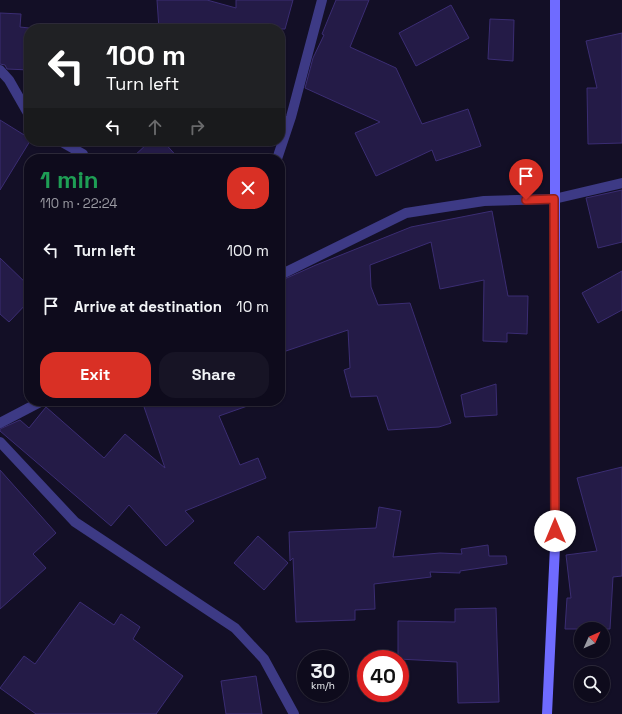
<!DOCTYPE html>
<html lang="en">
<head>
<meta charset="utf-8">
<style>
	body { margin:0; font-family:"Space Grotesk",sans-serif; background:#171425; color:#f1f3f6; height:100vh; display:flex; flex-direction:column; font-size:15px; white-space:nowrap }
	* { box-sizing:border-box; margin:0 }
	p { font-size:13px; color:#9b9ba3 }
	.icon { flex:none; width:22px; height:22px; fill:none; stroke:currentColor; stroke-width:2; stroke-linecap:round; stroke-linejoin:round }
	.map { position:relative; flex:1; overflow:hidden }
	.details { position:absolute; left:24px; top:154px; width:261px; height:252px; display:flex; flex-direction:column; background:#0e0b1c; border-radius:16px; box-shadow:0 1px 3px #0004,0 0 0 1px #2e2b3b }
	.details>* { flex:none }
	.top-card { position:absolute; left:24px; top:24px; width:261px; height:122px; border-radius:16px; box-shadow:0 1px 3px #0004,0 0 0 1px #2e2b3b; background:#202124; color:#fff; overflow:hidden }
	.needle { width:26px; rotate:45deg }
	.tools { position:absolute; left:574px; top:622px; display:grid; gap:8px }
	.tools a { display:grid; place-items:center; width:36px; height:36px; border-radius:50%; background:#0e0b1c; box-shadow:0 1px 3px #0004,0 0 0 1px #2e2b3b; font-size:20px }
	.speed { position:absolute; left:297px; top:650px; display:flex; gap:8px; font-size:20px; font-weight:700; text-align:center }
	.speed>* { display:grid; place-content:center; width:52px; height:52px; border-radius:50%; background:#0e0b1c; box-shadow:0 1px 3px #0004,0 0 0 1px #2e2b3b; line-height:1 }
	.speed small { font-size:10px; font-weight:400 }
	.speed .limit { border:6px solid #d22; background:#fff; color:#111 }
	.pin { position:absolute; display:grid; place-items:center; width:34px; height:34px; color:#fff; margin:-41px -17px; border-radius:50% 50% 50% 0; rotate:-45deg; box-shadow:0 0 4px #0007 }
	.pin .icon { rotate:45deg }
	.me { position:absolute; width:44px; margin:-22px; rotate:0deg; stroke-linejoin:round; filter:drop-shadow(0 0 3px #0008) }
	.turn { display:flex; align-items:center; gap:14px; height:84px; padding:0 16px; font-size:18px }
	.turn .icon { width:52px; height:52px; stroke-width:2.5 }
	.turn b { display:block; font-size:28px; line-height:34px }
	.lanes { display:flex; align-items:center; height:38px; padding:0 16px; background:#0003; justify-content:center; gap:20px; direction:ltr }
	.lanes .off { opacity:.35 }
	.round { display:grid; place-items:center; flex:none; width:42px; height:42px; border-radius:16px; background:#171425 }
	.overview { display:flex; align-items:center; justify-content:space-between; height:68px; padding:0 16px }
	h1 { font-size:24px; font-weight:700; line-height:30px; color:#1e9e55 }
	.button { display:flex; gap:8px; margin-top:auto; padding:8px 16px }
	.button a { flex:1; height:46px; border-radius:16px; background:#d93025; color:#fff; font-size:16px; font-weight:700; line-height:46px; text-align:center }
	.button a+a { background:#171425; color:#f1f3f6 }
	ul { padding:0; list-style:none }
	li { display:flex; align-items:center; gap:12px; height:56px; padding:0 16px }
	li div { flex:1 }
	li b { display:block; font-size:15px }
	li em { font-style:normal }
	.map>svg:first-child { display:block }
	.building { fill:#241b47; stroke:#3b2d73 }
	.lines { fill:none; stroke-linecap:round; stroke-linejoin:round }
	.street { stroke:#3d3a85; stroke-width:10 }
	.secondary { stroke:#6f6bff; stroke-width:10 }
	.route-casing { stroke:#8d1f18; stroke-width:10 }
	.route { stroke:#d93025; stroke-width:7 }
</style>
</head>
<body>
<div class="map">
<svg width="622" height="714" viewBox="0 0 622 714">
	<rect width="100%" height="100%" fill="#130f26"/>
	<g class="building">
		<polygon points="157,0 207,0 236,8 236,0 293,0 285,29 159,29"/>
		<polygon points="336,0 369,0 350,47 396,68 422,124 468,109 481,146 436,161 432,150 376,176 355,133 380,122 305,88 313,58 324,35 322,34"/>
		<polygon points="451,5 469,38 416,66 399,33"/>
		<polygon points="0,13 21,14 20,27 29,28 29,70 7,69 5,65 0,64"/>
		<polygon points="490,19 514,20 513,61 488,59"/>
		<polygon points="622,33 622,143 588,144 587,88 597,88 586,41"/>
		<polygon points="0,120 29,138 29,141 30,141 0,190"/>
		<polygon points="150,141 163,141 179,159 131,159"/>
		<polygon points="622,190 622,242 598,248 586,198"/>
		<polygon points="492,211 508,296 528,296 527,334 507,333 507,342 483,341 484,280 440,289 431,242 370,265 371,287 378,305 410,303 451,423 439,427 388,430 377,396 351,397 344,370 350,368 348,330 280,353 280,281 316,265 411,227"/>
		<polygon points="0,258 29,286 29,301 9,322 0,314"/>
		<polygon points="622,271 622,310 598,323 582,293"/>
		<polygon points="496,384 497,415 465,417 461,395"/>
		<polygon points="142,401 252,401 253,404 219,416 240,465 258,458 266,478 185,511 194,521 166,546 129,505 111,526 0,431 0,429 20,420 29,428 46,407 104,458 125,434 165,468"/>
		<polygon points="622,467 622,576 613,577 610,629 565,629 567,598 571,598 566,555 597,551 577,478"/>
		<polygon points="0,470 56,533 33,554 46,568 0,609"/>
		<polygon points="379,507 401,511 393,557 440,553 462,554 461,549 488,545 489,556 506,556 507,564 460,571 460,573 430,572 431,577 374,584 375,609 355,610 355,620 296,622 293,558 290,561 289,532 376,528"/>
		<polygon points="258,536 288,563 264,590 234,563"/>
		<polygon points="80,602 114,625 121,614 140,627 133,639 183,676 156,714 36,714 0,688 24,656 35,664"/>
		<polygon points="496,608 499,702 458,703 457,662 398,659 398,621 455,622 455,609"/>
		<polygon points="256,676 262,714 226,714 221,681"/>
	</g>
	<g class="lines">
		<g class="street">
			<polyline points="0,70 9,80 29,115"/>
			<polyline points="60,141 83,154"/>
			<polyline points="277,159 291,117 322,0"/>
			<polyline points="280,275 406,213 484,201 554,199 622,183"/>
			<polyline points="0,423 42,401"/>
			<polyline points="0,442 75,522 235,628 264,659 294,714"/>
		</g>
		<polyline class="secondary" points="547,714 555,547 555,0"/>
	</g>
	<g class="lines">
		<g class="route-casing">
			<polyline id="route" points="526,200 554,199 555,531"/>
		</g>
		<use href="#route" class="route"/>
	</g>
</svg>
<div class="tools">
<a><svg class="needle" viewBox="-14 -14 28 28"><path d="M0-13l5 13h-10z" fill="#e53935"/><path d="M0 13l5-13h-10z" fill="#9b9ba3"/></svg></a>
<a><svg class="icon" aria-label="search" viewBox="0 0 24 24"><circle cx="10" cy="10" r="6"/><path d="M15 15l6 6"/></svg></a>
</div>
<div class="speed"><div>30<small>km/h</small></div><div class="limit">40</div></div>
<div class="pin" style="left:526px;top:200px;background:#d93025"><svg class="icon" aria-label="arrive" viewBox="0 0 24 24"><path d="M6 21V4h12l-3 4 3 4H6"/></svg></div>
<svg class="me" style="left:555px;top:531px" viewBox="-20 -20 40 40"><circle r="19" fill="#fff"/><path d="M0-13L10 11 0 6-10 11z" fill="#d93025"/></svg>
<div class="top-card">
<div class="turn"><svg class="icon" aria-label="left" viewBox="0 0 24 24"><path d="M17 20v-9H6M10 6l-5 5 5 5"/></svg><div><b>100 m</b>Turn left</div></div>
<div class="lanes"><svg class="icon" aria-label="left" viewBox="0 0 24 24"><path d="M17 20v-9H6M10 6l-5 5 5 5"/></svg><svg class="icon off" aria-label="ahead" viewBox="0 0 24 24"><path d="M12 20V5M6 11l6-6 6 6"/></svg><svg class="icon off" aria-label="right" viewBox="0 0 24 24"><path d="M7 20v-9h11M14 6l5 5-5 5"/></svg></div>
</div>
<section class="details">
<div class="overview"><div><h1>1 min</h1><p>110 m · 22:24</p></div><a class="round" style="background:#d93025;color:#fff"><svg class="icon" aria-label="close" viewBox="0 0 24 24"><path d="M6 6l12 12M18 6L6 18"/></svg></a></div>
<ul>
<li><svg class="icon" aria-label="left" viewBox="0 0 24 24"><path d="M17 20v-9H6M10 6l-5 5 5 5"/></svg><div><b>Turn left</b></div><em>100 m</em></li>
<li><svg class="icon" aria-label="arrive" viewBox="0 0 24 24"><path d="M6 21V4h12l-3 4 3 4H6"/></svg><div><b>Arrive at destination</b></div><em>10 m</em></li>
</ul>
<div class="button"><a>Exit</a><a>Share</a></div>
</section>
</div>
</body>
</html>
